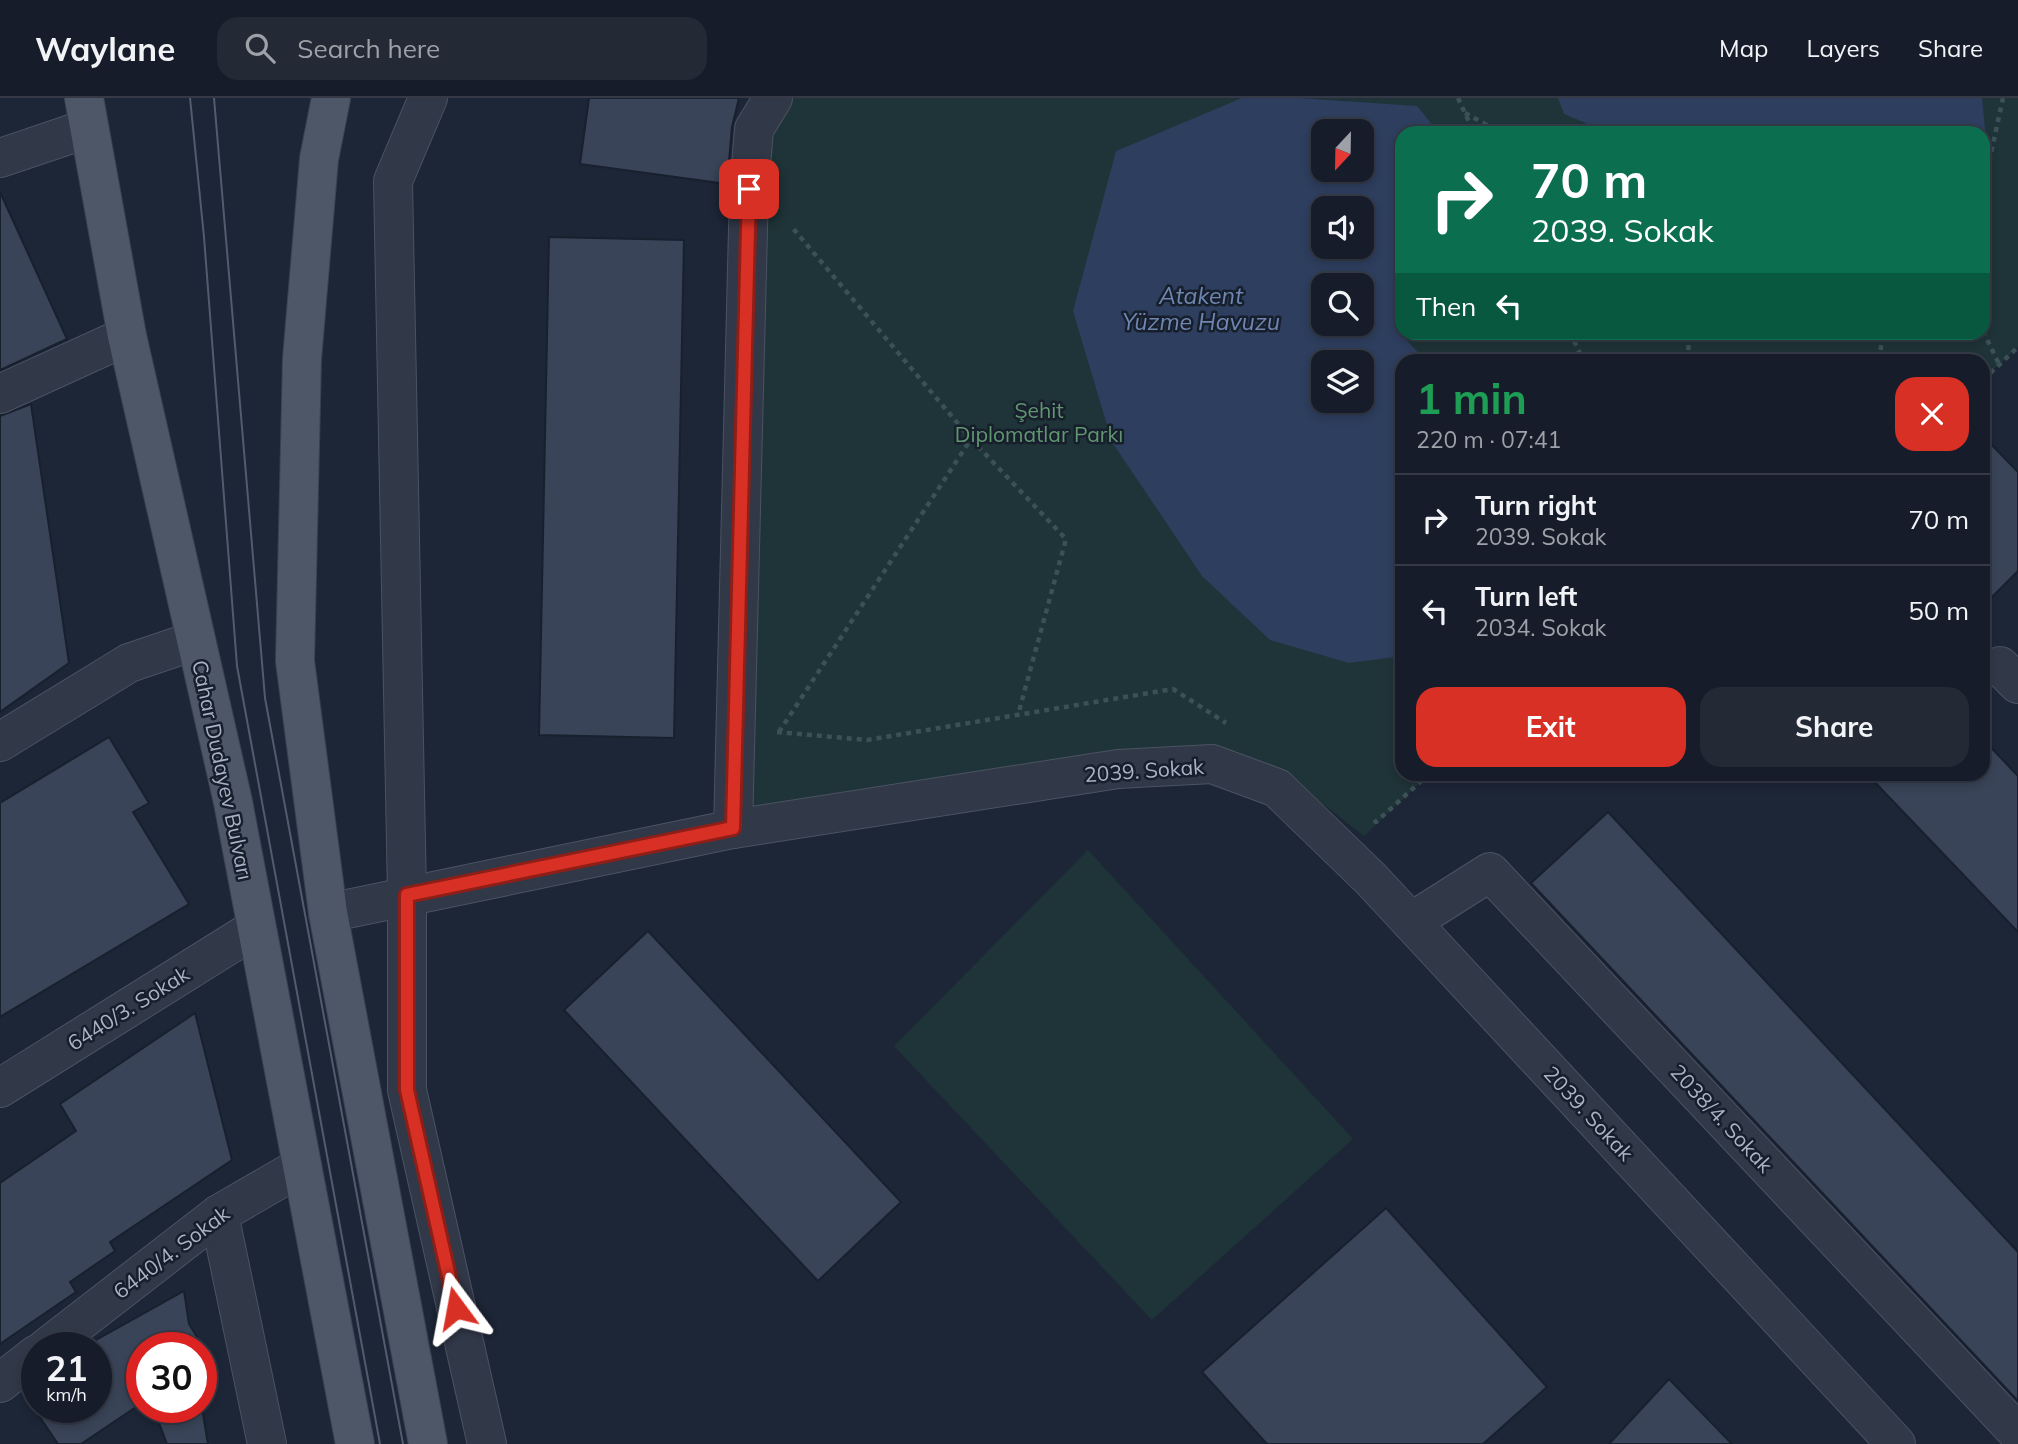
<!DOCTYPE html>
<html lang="en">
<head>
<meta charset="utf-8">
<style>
	body { margin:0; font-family:Mulish,sans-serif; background:#232935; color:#f1f3f6; height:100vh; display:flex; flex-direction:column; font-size:26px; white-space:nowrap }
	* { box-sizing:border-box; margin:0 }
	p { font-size:23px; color:#9ea1a8 }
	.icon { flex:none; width:38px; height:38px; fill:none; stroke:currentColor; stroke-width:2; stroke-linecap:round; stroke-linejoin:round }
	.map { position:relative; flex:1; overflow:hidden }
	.drawer { position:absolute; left:1395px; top:256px; width:595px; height:427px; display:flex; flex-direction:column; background:#161c29; border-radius:21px; box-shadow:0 4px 10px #0003,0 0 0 2px #353a46 }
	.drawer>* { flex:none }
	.guide { position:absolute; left:1395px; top:28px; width:595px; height:214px; border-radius:21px; box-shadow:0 4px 10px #0003,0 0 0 2px #353a46; background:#0b6e4f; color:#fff; overflow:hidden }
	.needle { width:46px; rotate:202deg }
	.controls { position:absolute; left:1311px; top:21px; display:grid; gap:14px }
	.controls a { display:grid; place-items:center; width:63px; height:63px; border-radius:14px; background:#161c29; box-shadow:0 4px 10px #0003,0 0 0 2px #353a46; font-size:35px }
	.speed { position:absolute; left:21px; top:1234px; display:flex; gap:14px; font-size:35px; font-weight:700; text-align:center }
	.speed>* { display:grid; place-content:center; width:91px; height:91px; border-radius:50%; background:#161c29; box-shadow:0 4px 10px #0003,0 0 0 2px #353a46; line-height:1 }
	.speed small { font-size:18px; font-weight:400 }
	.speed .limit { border:10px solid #d22; background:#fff; color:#111 }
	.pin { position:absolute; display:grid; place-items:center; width:60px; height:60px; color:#fff; margin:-30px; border-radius:14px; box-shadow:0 4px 10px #0006 }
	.me { position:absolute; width:77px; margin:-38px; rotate:347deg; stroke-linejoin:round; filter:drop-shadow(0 0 5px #0008) }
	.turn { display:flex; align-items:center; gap:24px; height:147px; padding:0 21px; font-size:32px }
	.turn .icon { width:91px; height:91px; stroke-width:2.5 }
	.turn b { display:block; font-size:49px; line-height:60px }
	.then { display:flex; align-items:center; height:66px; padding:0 21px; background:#0003; gap:14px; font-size:26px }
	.round { display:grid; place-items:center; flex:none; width:74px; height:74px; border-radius:21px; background:#232935 }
	.headline { display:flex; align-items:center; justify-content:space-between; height:119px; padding:0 21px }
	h1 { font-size:42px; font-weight:700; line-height:52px; color:#1e9e55 }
	.cta { display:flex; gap:14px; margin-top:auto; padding:14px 21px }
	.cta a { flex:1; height:80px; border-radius:21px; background:#d93025; color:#fff; font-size:28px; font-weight:700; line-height:80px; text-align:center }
	.cta a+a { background:#232935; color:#f1f3f6 }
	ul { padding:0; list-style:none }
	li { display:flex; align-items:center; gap:21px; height:91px; padding:0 21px; border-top:2px solid #353a46 }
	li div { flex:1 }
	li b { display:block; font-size:26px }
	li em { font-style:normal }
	header { display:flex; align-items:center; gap:42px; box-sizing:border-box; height:98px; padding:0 35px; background:#161c29; border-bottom:2px solid #353a46 }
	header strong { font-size:33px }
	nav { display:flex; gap:38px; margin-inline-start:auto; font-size:24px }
	.search { width:490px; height:63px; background:#232935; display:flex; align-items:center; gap:18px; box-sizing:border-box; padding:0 24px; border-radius:21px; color:#9ea1a8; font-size:26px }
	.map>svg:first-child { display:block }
	.green { fill:#1f3438; fill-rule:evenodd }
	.water { fill:#2d3e5e; fill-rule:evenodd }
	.building { fill:#394458; stroke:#18202e; stroke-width:2 }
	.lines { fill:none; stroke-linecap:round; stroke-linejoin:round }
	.minor-casing { stroke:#4b5363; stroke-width:40 }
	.major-casing { stroke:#3a4251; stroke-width:40 }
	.path { stroke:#3c5156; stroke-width:4.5; stroke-dasharray:5 5; stroke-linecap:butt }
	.minor { stroke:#313848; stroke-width:38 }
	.major { stroke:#4e5768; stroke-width:38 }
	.tram { stroke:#525c6f; stroke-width:2 }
	.route-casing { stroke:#8d1f18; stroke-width:18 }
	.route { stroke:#d93025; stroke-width:12 }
	.labels { text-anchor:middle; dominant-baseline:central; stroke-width:5; stroke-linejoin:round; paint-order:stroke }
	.park-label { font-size:21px; fill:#609771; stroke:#171e2c }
	.street-label { font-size:21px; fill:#aab3c5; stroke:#171e2c }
	.water-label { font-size:23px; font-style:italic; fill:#6f86b1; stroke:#171e2c }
</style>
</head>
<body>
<header>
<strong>Waylane</strong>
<div class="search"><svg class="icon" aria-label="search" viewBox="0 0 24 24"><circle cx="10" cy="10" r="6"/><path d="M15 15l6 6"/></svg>Search here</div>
<nav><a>Map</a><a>Layers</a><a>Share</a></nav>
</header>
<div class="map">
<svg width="2018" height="1346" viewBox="0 0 2018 1346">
	<rect width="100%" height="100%" fill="#1d2637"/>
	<g class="green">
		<path d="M780,0H2018V249L1983,282V262H1402V676H1429L1364,738L1282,674L750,719L762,27ZM1323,33H1362V72H1323ZM1402,35H1983V234H1402ZM1323,110H1362V149H1323ZM1323,187H1362V226H1323ZM1323,264H1362V303H1323Z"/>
		<polygon points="1088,752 1353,1041 1152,1222 894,948"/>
	</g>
	<g class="water">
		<path d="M1242,0H1298L1417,8L1439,35H1402L1399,234L1425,262H1402V558L1349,565L1270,542L1202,478L1112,344L1073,213L1116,53ZM1323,33H1362V72H1323ZM1323,110H1362V149H1323ZM1323,187H1362V226H1323ZM1323,264H1362V303H1323Z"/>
		<polygon points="1558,0 1982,0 1986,41 1983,48 1983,35 1609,35 1564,16"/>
	</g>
	<g class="building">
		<polygon points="589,0 739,0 732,29 727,86 580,66"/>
		<polygon points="0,94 67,241 0,272"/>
		<polygon points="549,139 684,142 674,640 539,637"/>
		<polygon points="31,306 69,565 0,614 0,318"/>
		<polygon points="1983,338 2018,374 2018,473 1983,508"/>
		<polygon points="109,639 149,705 133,714 189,806 0,919 0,705"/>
		<polygon points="1983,641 2018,678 2018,834 1867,676 1983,676"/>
		<polygon points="1608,714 2018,1154 2018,1303 1531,785"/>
		<polygon points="648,833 901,1104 818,1183 564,912"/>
		<polygon points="195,915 232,1062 110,1144 115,1153 70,1184 76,1194 0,1246 0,1085 76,1033 60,1006"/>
		<polygon points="1386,1110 1547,1289 1483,1346 1267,1346 1202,1274"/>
		<polygon points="184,1193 189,1226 197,1239 192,1242 193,1250 142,1250 142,1305 81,1346 58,1346 33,1309 96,1309 96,1242"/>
		<polygon points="1669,1281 1732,1346 1609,1346"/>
		<polygon points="201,1304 208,1346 167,1346 153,1309 201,1309"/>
	</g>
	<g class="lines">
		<g class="minor-casing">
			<g id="minor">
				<polyline points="428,0 393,83 407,797 407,992 487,1346"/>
				<polyline points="0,60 89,30"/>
				<polyline points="0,296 127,238"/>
				<polyline points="2000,568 2018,586"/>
				<polyline points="0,644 129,565 194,543"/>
				<polyline points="733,731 749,91 754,31 773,0"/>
				<polyline points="328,815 733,731 1118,671 1212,666 1277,690 1371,781 1896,1346"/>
				<polyline points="1411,824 1490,774 2018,1335"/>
				<polyline points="0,990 256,830"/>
				<polyline points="219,1116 267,1346"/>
				<polyline points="46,1250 219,1116 302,1068"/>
				<polyline points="0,1285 37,1256"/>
			</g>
		</g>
		<g class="major-casing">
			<g id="major">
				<polyline points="84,0 127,238 233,704 355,1346"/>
				<polyline points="331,0 319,61 302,261 295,563 328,815 428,1346"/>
			</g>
		</g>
		<g class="path">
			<polyline points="1458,0 1474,35"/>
			<polyline points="1465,15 1502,35"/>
			<polyline points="1983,82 1987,74 2003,0"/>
			<polyline points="1983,233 1999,266"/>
			<polyline points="1570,234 1583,262"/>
			<polyline points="1688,262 1689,234"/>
			<polyline points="1880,262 1882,234"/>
			<polyline points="1983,282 2018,249"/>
			<polyline points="971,341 1066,441 1018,617"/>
			<polyline points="777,634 867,642 1173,591 1226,625"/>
			<polyline points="779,634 971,341 791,128"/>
			<polyline points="1374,722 1376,724 1429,676"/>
		</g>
		<use href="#minor" class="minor"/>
		<use href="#major" class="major"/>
		<g class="tram">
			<polyline points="190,0 204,139 237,568 380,1346"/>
			<polyline points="214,0 265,600 403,1346"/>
		</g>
	</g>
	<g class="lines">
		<g class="route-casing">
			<polyline id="route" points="456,1210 407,992 407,797 733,730 749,91"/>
		</g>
		<use href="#route" class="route"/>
	</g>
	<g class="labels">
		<g class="park-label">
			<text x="1039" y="312">Şehit<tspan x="1039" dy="24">Diplomatlar Parkı</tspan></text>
		</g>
		<g class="street-label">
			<text transform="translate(223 672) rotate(78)">Cahar Dudayev Bulvarı</text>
			<text transform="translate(1144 672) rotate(-4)">2039. Sokak</text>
			<text transform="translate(128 910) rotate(-32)">6440/3. Sokak</text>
			<text transform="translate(1589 1015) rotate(47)">2039. Sokak</text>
			<text transform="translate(1722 1020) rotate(47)">2038/4. Sokak</text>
			<text transform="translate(171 1154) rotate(-37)">6440/4. Sokak</text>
		</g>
		<g class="water-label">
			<text x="1201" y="197">Atakent<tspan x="1201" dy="26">Yüzme Havuzu</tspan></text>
		</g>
	</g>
</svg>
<div class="controls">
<a><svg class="needle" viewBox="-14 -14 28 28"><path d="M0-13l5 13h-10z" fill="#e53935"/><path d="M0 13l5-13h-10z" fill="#9ea1a8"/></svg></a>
<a><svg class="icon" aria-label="sound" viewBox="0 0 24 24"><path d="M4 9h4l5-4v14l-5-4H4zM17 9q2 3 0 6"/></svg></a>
<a><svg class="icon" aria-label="search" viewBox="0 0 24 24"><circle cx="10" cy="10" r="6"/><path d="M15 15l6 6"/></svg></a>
<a><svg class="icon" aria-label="layers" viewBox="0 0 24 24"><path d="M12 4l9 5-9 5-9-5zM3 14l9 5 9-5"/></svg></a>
</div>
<div class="speed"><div>21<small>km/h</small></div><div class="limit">30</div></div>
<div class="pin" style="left:749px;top:91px;background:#d93025"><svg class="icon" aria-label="arrive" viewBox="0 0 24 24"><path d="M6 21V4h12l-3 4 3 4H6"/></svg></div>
<svg class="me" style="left:456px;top:1210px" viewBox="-20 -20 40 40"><path d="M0-17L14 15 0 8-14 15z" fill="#d93025" stroke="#fff" stroke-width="4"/></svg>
<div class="guide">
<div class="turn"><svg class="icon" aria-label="right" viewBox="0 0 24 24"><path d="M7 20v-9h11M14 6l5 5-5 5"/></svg><div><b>70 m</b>2039. Sokak</div></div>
<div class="then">Then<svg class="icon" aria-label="left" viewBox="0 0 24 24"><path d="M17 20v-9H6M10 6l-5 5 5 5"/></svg></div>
</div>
<section class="drawer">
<div class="headline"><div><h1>1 min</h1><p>220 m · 07:41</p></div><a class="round" style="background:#d93025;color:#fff"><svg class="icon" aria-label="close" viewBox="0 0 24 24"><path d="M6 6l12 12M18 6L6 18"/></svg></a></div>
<ul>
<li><svg class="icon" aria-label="right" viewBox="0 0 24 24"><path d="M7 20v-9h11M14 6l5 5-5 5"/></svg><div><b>Turn right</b><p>2039. Sokak</p></div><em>70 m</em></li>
<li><svg class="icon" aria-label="left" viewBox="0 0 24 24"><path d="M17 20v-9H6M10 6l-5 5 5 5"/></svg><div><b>Turn left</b><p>2034. Sokak</p></div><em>50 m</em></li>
</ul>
<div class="cta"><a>Exit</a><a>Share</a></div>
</section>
</div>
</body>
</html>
